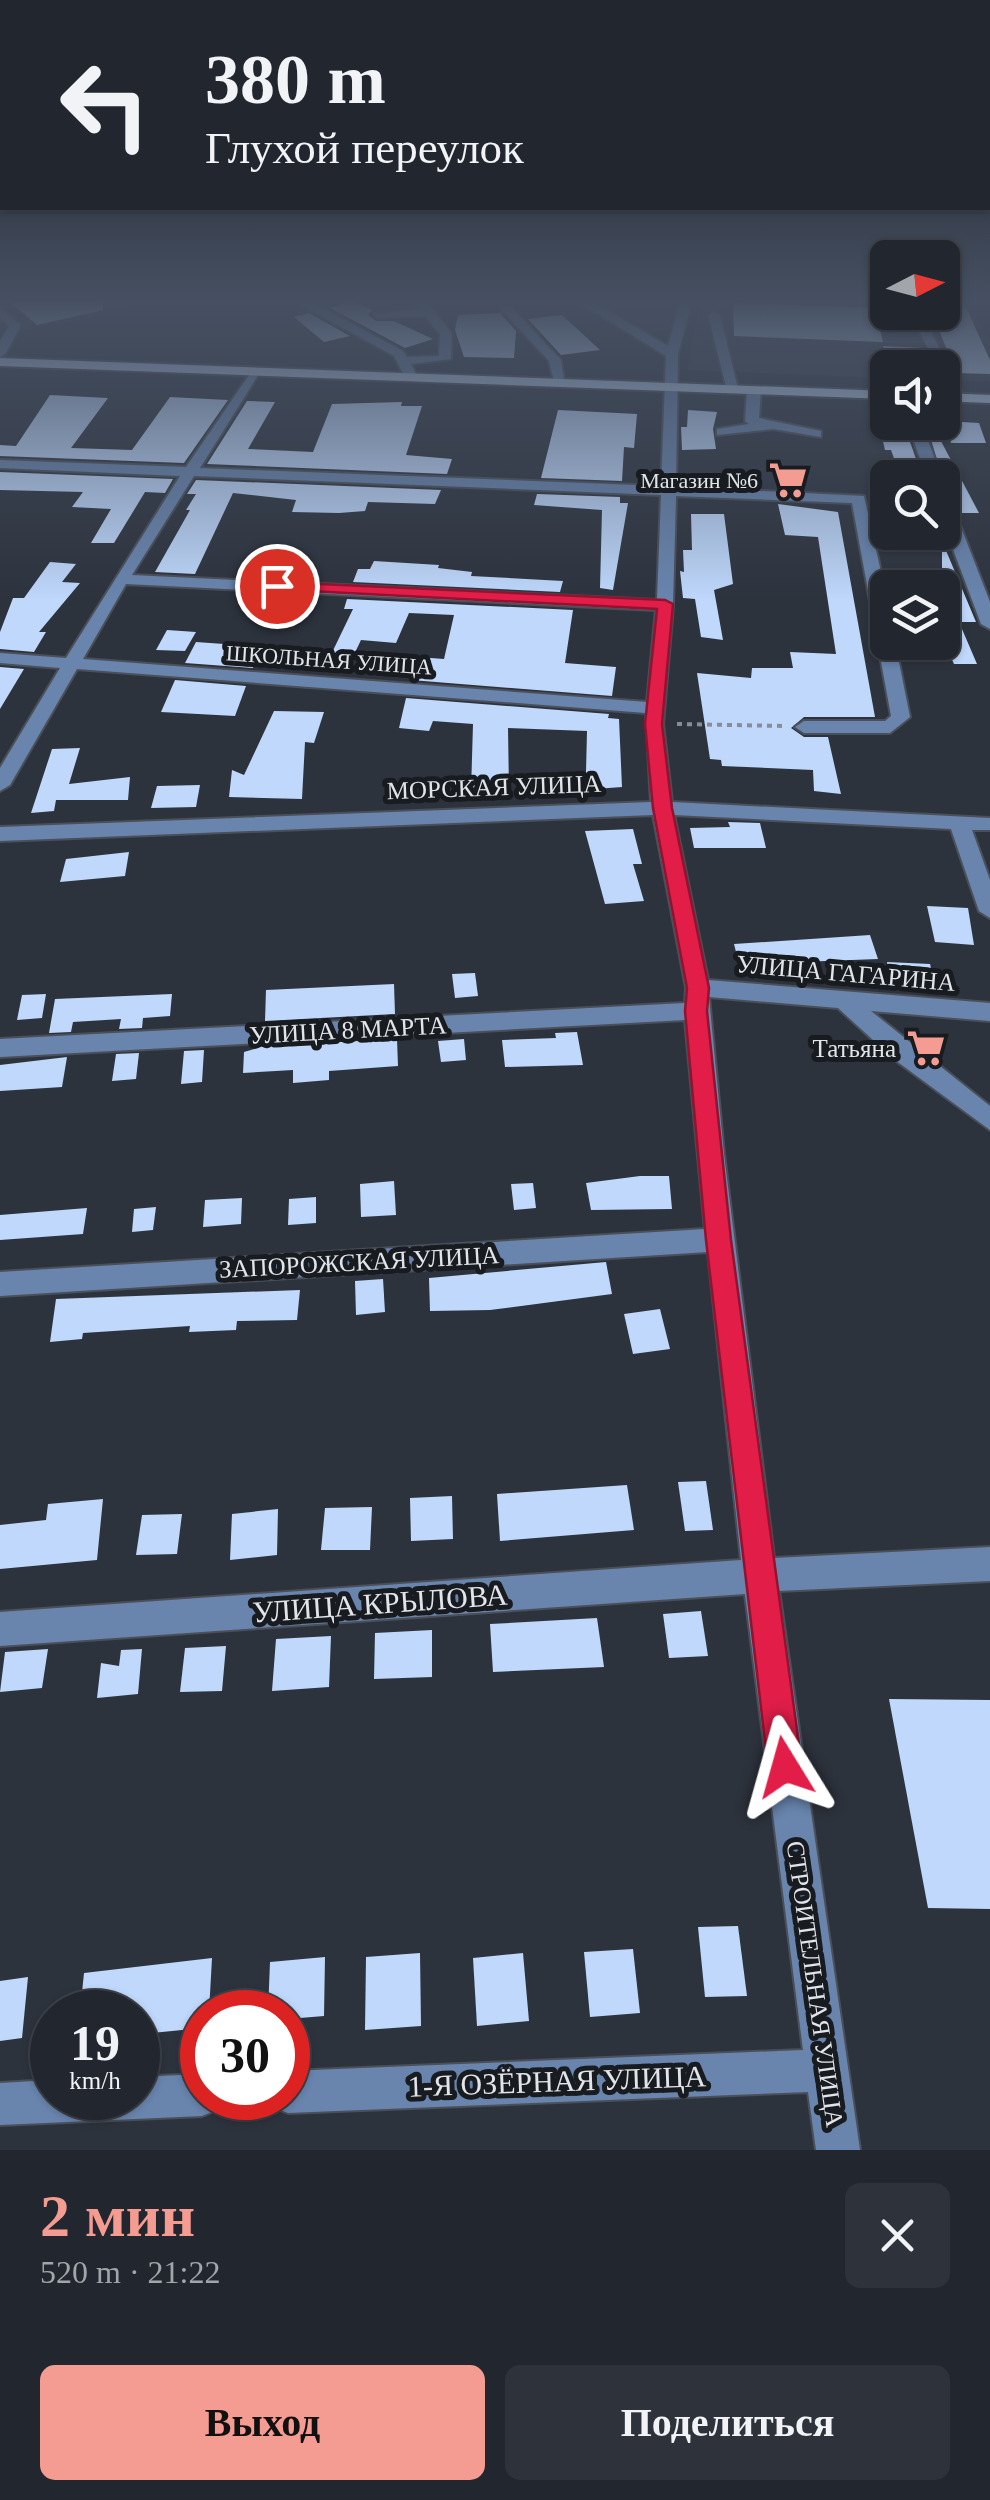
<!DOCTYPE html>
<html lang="ru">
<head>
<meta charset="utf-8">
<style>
	body { margin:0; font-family:Georgia,serif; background:#2e323a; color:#f1f3f6; height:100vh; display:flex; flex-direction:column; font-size:38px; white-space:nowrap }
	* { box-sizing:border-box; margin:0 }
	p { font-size:32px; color:#a2a5aa }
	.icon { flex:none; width:55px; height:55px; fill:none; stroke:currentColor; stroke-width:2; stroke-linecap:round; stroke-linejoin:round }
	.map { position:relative; height:2150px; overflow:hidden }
	.sheet { display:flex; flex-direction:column; background:#22262e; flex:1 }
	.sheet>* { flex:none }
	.hud { position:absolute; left:0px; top:0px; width:990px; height:210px; box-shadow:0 2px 8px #0004,0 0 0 2px #3f434a; background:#22262e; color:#f1f3f6; overflow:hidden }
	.needle { width:65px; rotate:84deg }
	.tools { position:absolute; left:870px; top:240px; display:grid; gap:20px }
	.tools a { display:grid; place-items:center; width:90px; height:90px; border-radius:15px; background:#22262e; box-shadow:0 2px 8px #0004,0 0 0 2px #3f434a; font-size:50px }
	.speed { position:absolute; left:30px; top:1990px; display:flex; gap:20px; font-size:50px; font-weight:700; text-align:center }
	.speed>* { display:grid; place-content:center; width:130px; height:130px; border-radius:50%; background:#22262e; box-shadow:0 2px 8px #0004,0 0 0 2px #3f434a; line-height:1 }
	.speed small { font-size:25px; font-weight:400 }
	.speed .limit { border:15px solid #d22; background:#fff; color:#111 }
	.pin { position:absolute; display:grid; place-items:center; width:85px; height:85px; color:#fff; margin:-42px; border:5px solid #fff; border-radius:50%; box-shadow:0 2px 10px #0007 }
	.me { position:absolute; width:110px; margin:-55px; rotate:352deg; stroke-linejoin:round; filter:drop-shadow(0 0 8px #0008) }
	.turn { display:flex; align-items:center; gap:35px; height:210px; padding:0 40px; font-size:45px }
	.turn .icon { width:130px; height:130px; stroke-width:2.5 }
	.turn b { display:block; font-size:70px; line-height:85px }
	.round { display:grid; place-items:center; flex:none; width:105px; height:105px; border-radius:15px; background:#2e323a }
	.summary { display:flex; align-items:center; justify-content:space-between; height:170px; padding:0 40px }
	h1 { font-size:60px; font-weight:700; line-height:75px; color:#f59c92 }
	.action { display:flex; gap:20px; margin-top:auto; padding:20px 40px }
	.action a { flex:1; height:115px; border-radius:15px; background:#f59c92; color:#111; font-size:40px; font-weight:700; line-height:115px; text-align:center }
	.action a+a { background:#2e323a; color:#f1f3f6 }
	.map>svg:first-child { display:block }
	.built { fill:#363f4d }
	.building { fill:#bfd8fc }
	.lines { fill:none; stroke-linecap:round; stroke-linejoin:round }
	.minor-casing { stroke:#4a4f59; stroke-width:4 }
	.major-casing { stroke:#4a4f59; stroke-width:4 }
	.path { stroke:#888d95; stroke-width:4; stroke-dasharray:5 5; stroke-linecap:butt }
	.minor { fill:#6985ae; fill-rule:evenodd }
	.major { fill:#bfd6f7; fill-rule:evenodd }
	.route { fill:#e11d48; stroke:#92132f; stroke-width:2.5 }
	.labels { text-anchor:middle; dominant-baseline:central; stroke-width:10; stroke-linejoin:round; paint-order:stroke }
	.far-poi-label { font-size:22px; fill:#e1e5eb; stroke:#181b1f; text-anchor:end }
	.far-street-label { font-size:22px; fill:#e1e5eb; stroke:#181b1f }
	.street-label { font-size:25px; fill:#e1e5eb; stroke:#181b1f }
	.poi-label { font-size:25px; fill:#e1e5eb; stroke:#181b1f; text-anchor:end }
	.near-street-label { font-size:30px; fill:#e1e5eb; stroke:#181b1f }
</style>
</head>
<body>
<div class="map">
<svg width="990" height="2150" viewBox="0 0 990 2150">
	<rect width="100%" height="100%" fill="#2d333d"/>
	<g class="built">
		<polygon points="0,301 145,301 76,321 0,334"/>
		<polygon points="590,301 673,301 670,329 644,333"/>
		<polygon points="700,301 887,301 888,312 942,312 943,301 968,301 990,343 990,381 943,380 942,368 888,368 887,378 687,370"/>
	</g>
	<g class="building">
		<polygon points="9,301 102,301 103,310 37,325"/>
		<polygon points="353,301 372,310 368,315 376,321 394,321 433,339 405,348 330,308"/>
		<polygon points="942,301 963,301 990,360 990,374 956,373 932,312 942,312"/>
		<polygon points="733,303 875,308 883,342 734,336"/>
		<polygon points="309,313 350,336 324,342 294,317"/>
		<polygon points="500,313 516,331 514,358 464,357 455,330 458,315"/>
		<polygon points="562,315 600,350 561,355 528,319"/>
		<polygon points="883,346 924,348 934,368 890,368"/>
		<polygon points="50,395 108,398 71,448 132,450 170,397 228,400 184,463 0,456 0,445 16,446"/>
		<polygon points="247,401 275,402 248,449 313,452 332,404 402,402 401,406 422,406 406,455 452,459 447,474 207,464"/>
		<polygon points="558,410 637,414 634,448 624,447 622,481 541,478"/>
		<polygon points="688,410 717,412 713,429 716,449 682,450 681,427 687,427"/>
		<polygon points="946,421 979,423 986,443 951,443"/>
		<polygon points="879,424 904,425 921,473 899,472 891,450 885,450"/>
		<polygon points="927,426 933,426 979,513 959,513 947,494"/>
		<polygon points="0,472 173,479 165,493 145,492 114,543 91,543 111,509 72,507 83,492 0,490"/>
		<polygon points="196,480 441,490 435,504 368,502 365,511 339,513 292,512 296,500 233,493 195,574 155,572 190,510 186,510 196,494 187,494"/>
		<polygon points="537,494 620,497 620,503 628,503 613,590 600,588 602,510 534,505"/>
		<polygon points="778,504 838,512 875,717 804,717 791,728 804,737 828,737 841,794 814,791 813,770 722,766 721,760 710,759 697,673 751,678 752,668 793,668 790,652 836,654 818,537 785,535"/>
		<polygon points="691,514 724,514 733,584 714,590 723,640 701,637 695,599 683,598 680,571 684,572 683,550 692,550"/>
		<polygon points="942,541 976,622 959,622 977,664 954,664 942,638"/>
		<polygon points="374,561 439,565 438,568 472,572 471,576 563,581 560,592 353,582 358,569 370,569"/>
		<polygon points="50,562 76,564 62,582 80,583 39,632 46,632 34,652 0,649 0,632 13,598 24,598"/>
		<polygon points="347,599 573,610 565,663 616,667 612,696 411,680 417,657 444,659 454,615 409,613 396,643 361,640 349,665 327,663 353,609 344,609"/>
		<polygon points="167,630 196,632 185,651 156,650"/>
		<polygon points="196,642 238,645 262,644 253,668 185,663"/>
		<polygon points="0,667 24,669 0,709"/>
		<polygon points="175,680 246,686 235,716 161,712"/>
		<polygon points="406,698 609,714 608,718 619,719 622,787 595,789 586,772 587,731 508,728 509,792 471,792 473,724 433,721 429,731 399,728"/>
		<polygon points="274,711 324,712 314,743 305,742 302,799 229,797 232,770 244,775"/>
		<polygon points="80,748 69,784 130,777 128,800 56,800 54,811 31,813 52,749"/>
		<polygon points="200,785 196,807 151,808 157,786"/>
		<polygon points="728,822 760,823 766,848 694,848 690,828 730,827"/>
		<polygon points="633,829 642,864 633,864 644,901 605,904 585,831"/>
		<polygon points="129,852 125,876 60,882 66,859"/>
		<polygon points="927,906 968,908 974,945 935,942"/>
		<polygon points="870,935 878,959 773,963 775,970 741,972 734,944"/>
		<polygon points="887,962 930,964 935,985 891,983"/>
		<polygon points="475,973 478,996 455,998 452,974"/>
		<polygon points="394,984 395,1014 265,1021 266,990"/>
		<polygon points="46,994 42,1018 17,1020 22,995"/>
		<polygon points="172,994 170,1016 143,1018 142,1028 119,1029 121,1019 73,1022 71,1032 49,1033 55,999"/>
		<polygon points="577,1032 583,1065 505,1067 502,1040 556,1038 555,1033"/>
		<polygon points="397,1039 398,1066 329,1071 329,1080 293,1083 293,1070 243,1073 244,1052 264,1046"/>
		<polygon points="464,1039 466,1060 441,1062 438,1041"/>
		<polygon points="204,1050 202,1082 181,1084 184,1051"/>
		<polygon points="139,1053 136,1079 112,1081 116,1054"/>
		<polygon points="67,1057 62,1087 0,1091 0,1065"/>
		<polygon points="640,1176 669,1176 672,1209 591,1210 586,1183"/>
		<polygon points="394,1181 396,1215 361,1217 360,1184"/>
		<polygon points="533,1183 536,1208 514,1210 511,1184"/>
		<polygon points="316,1197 316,1223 288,1225 289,1199"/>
		<polygon points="242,1198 241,1224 203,1227 205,1200"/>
		<polygon points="156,1207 153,1230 132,1232 134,1209"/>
		<polygon points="87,1208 83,1234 0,1240 0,1215"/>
		<polygon points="606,1262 612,1294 490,1310 430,1311 429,1278"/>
		<polygon points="383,1279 385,1312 356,1315 355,1281"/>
		<polygon points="300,1290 297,1320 237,1321 236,1330 189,1332 190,1326 83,1333 82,1339 50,1342 56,1299"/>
		<polygon points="660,1309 670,1349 633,1354 624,1314"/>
		<polygon points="706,1481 713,1530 685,1531 678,1482"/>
		<polygon points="627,1485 634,1530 500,1541 497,1494"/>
		<polygon points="452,1496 453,1539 411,1541 410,1498"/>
		<polygon points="103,1499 97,1560 0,1569 0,1525 46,1520 48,1504"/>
		<polygon points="372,1507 370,1550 321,1550 325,1508"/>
		<polygon points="278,1509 277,1555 230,1560 232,1514"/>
		<polygon points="182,1514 177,1554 136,1555 142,1515"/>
		<polygon points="701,1611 708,1656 669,1658 663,1614"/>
		<polygon points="597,1618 604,1667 493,1672 490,1624"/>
		<polygon points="432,1630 432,1677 374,1679 375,1633"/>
		<polygon points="331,1636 329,1687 272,1691 276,1639"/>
		<polygon points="226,1646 222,1691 180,1692 185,1648"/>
		<polygon points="48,1649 42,1688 0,1692 5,1652"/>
		<polygon points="142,1649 138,1694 97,1698 101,1663 119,1666 121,1650"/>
		<polygon points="889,1699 990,1700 990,1909 928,1908"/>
		<polygon points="738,1926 747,1996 705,1997 698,1927"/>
		<polygon points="633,1949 640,2013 590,2017 584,1952"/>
		<polygon points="420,1953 421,2026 365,2030 366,1957"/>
		<polygon points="523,1953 529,2021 477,2026 473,1958"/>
		<polygon points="325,1957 324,2016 288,2019 288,2012 268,2012 270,1962"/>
		<polygon points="212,1958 209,2012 202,2012 202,2028 142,2034 144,2012 80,2012 84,1973"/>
		<polygon points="28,1977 22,2038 0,2041 0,1981"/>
	</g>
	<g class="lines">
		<g class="minor-casing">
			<g id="minor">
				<polygon points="294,301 309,301 403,351 407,357 439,356 440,334 425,316 378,318 372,314 420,309 414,301 426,301 452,334 451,359 411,364 418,378 407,381 394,356"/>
				<path d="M577,301H591L668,346L680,301H692L678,354L676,487L864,496L888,603V642H895L910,717L890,733H804L795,727L804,721H885L891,716L852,503L676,496L673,605L663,724L672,802L990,818V830H972L990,880V918L979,911L951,829L674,815L708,980L990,1003V1021L871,1011L990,1106V1130L895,1060L838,1008L709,997L724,1154L774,1558L990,1547V1581L779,1591L860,2150H816L808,2092L288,2113L273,2107L269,2098H288V2071L803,2050L745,1594L0,1646V1612L741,1560L708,1252L0,1296V1272L705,1229L685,1020L0,1057V1039L685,1003L686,988L653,815L0,841V827L651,802L646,713L77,669L10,785L0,791V768L60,668L0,663V653L66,658L180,476L0,468V460L186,467L254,368L260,372L200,468L661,486L666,356ZM194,476L661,495L657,600L132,575ZM126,584L656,610L647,702L83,659Z"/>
				<polygon points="503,307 511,307 561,360 565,386 555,386 549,361 503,311"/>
				<polygon points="0,308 21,325 6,353 0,357 0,341 9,326 0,318"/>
				<polygon points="714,311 720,315 739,393 727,390 708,315"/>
				<polygon points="909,312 921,312 966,401 954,398 942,368 938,368"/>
				<polygon points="754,386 761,390 759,418 821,431 821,437 773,429 717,435 717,429 749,424 745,421 747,390"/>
				<polygon points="907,422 921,422 942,478 927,478"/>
				<polygon points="942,495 950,499 990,602 990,629 981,624 942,520"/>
				<polygon points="202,2074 202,2098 222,2098 217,2110 202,2116 0,2125 0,2083 52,2080 52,2098 138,2098 138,2077"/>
			</g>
		</g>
		<g class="major-casing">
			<g id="major">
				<polygon points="0,358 888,391 888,399 0,366"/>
				<polygon points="942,393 990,395 990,403 942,401"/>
			</g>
		</g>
		<polyline class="path" points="677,724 786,726"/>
		<use href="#minor" class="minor"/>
		<use href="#major" class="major"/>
	</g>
	<linearGradient id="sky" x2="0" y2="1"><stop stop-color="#191c22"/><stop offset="0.5" stop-color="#465062"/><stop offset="1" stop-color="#465062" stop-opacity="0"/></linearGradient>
	<rect width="990" height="602" fill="url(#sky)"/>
	<polygon class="route" points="277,582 665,600 673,604 662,724 672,808 709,988 707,1011 731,1240 802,1767 797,1779 785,1784 773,1779 768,1767 706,1240 685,1011 687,988 653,808 645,724 657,609 271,589 271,583"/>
	<defs>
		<g id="supermarket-bare" transform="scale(3)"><path d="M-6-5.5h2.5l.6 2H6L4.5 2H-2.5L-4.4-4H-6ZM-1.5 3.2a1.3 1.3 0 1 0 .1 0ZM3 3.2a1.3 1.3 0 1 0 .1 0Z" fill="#f59c92" stroke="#181b1f" stroke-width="2.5" paint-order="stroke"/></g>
	</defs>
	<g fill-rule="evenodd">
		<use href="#supermarket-bare" x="788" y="480"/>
		<use href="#supermarket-bare" x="926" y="1048"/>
	</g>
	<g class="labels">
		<g class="far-poi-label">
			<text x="758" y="480">Магазин №6</text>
		</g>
		<g class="far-street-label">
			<text transform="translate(329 660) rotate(4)">ШКОЛЬНАЯ УЛИЦА</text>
		</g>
		<g class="street-label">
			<text transform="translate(494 787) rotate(-2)">МОРСКАЯ УЛИЦА</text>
			<text transform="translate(846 973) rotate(5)">УЛИЦА ГАГАРИНА</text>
			<text transform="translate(348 1030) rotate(-3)">УЛИЦА 8 МАРТА</text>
			<text transform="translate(359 1262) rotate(-3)">ЗАПОРОЖСКАЯ УЛИЦА</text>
			<text transform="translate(815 1984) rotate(82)">СТРОИТЕЛЬНАЯ УЛИЦА</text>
		</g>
		<g class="poi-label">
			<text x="896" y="1048">Татьяна</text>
		</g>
		<g class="near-street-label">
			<text transform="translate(380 1603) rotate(-4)">УЛИЦА КРЫЛОВА</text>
			<text transform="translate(557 2081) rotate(-2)">1-Я ОЗЁРНАЯ УЛИЦА</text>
		</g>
	</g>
</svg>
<div class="tools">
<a><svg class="needle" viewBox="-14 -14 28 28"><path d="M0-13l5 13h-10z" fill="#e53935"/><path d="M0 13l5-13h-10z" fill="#a2a5aa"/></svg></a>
<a><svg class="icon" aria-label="sound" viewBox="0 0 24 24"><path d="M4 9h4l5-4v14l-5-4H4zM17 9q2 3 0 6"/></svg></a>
<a><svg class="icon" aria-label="search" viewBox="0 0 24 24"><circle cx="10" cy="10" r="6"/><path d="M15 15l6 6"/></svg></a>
<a><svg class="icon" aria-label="layers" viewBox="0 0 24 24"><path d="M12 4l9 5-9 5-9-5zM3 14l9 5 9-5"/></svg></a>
</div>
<div class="speed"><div>19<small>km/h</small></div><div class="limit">30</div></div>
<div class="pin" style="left:277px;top:586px;background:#d93025"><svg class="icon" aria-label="arrive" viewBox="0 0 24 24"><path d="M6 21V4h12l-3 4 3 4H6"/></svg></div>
<svg class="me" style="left:785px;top:1767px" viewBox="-20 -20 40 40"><path d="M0-17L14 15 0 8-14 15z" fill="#e11d48" stroke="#fff" stroke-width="4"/></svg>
<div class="hud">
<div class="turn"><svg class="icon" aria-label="left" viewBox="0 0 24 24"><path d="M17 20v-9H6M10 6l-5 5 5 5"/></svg><div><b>380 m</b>Глухой переулок</div></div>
</div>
</div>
<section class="sheet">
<div class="summary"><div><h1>2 мин</h1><p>520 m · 21:22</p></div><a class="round"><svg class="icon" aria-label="close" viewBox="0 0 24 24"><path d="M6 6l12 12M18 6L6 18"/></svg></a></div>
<div class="action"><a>Выход</a><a>Поделиться</a></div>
</section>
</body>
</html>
